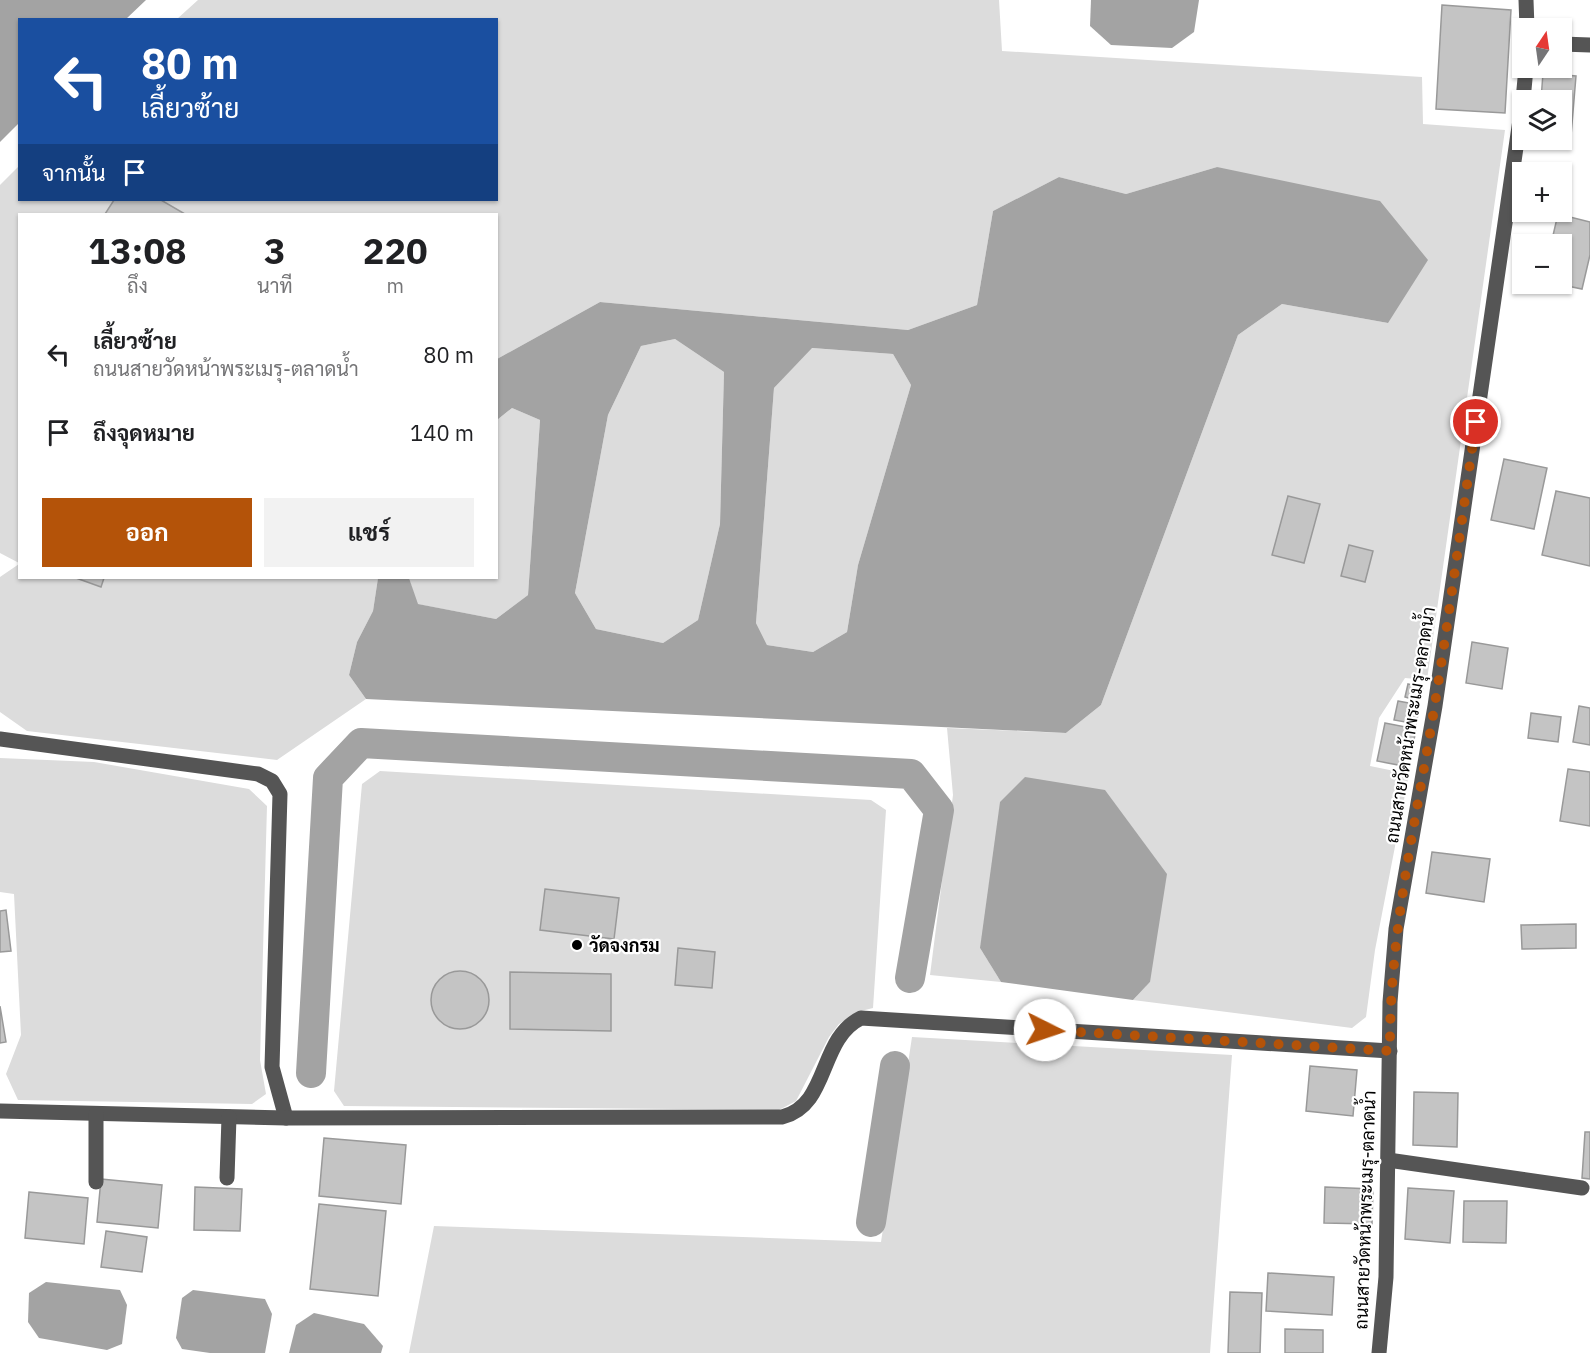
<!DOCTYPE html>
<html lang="th">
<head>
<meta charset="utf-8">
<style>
	body { margin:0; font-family:"IBM Plex Sans",Sarabun,sans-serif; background:#f2f2f2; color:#202124; height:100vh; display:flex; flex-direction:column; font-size:22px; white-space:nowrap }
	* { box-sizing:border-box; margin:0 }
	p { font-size:20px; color:#757577 }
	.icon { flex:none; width:33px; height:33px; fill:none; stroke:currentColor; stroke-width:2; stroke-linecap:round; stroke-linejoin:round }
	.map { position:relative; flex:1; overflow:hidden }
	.details { position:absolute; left:18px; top:213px; width:480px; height:366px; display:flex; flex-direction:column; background:#fff; border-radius:0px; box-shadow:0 2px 4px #0004 }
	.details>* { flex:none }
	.guide { position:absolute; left:18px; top:18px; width:480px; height:183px; border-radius:0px; box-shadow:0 2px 4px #0004; background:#1a4fa0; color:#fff; overflow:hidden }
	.needle { width:39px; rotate:13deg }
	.fabs { position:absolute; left:1512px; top:18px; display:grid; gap:12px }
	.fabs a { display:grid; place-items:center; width:60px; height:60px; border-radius:0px; background:#fff; box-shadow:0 2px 4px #0004; font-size:30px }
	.pin { position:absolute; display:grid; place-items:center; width:51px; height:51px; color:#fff; margin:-26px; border:3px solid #fff; border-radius:50%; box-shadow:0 2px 6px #0007 }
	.me { position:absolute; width:66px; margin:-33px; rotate:94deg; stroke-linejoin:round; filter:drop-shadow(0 0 4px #0008) }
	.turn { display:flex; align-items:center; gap:21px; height:126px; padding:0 24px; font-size:27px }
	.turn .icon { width:78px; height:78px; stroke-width:2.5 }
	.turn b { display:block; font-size:42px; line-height:51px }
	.then { display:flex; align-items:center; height:57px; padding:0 24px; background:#0003; gap:12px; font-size:22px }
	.eta { display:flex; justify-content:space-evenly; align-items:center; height:102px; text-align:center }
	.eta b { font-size:36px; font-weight:700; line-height:42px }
	.button { display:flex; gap:12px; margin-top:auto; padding:12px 24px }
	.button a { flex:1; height:69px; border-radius:0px; background:#b45309; color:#fff; font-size:24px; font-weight:700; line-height:69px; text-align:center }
	.button a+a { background:#f2f2f2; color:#202124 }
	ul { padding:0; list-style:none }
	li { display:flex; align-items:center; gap:18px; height:78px; padding:0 24px }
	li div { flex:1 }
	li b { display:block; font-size:22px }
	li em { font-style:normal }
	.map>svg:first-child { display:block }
	.green { fill:#dcdcdc }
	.water { fill:#a3a3a3; fill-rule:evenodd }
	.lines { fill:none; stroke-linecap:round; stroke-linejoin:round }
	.canal { stroke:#a3a3a3; stroke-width:30 }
	.building { fill:#c4c4c4; stroke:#999; stroke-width:1.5 }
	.minor { stroke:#555; stroke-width:15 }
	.route { stroke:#b45309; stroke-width:10; stroke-dasharray:0 18 }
	.poi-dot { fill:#000; stroke:#fff; stroke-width:2 }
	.labels { text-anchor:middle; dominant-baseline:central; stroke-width:4.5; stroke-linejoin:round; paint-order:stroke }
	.street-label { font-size:18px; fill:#000; stroke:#fff }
	.poi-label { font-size:18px; font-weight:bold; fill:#000; stroke:#fff; text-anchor:start }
</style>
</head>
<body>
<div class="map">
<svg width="1590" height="1353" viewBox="0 0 1590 1353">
	<rect width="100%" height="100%" fill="#fff"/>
	<g class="green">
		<polygon points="198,0 999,0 1002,51 1422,77 1423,124 1505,130 1427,680 1405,678 1379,718 1370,766 1409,774 1375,950 1366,1017 1352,1028 1133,1000 1150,982 980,948 1001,982 930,975 953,795 947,728 1066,733 1101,705 1238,335 1282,304 1388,323 1217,167 1126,194 1059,177 993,211 977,305 908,330 600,302 497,359 496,214 20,214 19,563 0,553 0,185 19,166 20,200 496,200 496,20 177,19"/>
		<polygon points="675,339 724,372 720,524 698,620 663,643 596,629 575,593 608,415 641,346"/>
		<polygon points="811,348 893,354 911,385 858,565 847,632 813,652 767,645 756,623 774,388"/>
		<polygon points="512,408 540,420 528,595 496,619 417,604 409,578 496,578 497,420"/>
		<polygon points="19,564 20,578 378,578 373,611 357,642 349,675 366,699 277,760 27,731 0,712 0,577"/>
		<polygon points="0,758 94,762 249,789 267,806 260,1060 266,1094 252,1104 18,1100 6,1074 21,1035 14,894 0,892"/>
		<polygon points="380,771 871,800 886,810 873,1008 857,1012 839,1024 829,1037 796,1101 779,1110 344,1106 334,1091 362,784"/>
		<polygon points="912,1037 1232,1055 1210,1353 409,1353 434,1226 881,1242"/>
	</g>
	<g class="water">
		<polygon points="0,0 146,0 126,19 20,20 19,123 0,142"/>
		<polygon points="1091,0 1199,0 1194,32 1172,48 1111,45 1090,26"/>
		<path d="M1217,167L1380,201L1428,260L1388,323L1282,304L1238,335L1101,705L1066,733L366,699L349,675L357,642L373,611L378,578H409L418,604L496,619L528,595L540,420L512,408L497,420V359L600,302L908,330L977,305L993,211L1059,177L1126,194ZM675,339L724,372L720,524L698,620L663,643L596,629L575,593L608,415L641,346ZM812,348L893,354L911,385L858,565L847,632L813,652L767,645L756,623L774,388Z"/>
		<polygon points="1025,777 1105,790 1167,874 1150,982 1133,1000 1001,982 980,948 1000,802"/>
		<polygon points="46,1282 120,1290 127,1305 122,1344 107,1350 39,1338 28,1322 29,1293"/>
		<polygon points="193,1290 265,1299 272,1314 265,1353 210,1353 182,1349 176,1338 182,1298"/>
		<polygon points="314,1313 364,1324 383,1346 381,1353 289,1353 296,1325"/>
	</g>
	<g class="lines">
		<g class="canal">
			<polyline points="311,1073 328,778 361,743 911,774 939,810 910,978"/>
			<polyline points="871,1222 895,1066"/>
		</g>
	</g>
	<g class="building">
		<polygon points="1442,5 1511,10 1505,113 1436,109"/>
		<polygon points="1543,73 1576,76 1571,136 1562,135 1562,100 1541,100"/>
		<polygon points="114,200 161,200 185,214 105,214"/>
		<polygon points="1558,214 1590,222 1590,255 1582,289 1558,284 1562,284 1562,244 1551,244"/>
		<polygon points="1504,459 1547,468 1534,529 1491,520"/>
		<polygon points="1556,491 1590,498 1590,566 1542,555"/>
		<polygon points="1288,496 1320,504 1304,563 1272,555"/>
		<polygon points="1349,545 1373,551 1365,582 1341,576"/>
		<polygon points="76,578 104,578 101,587"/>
		<polygon points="1472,642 1508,648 1502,689 1466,683"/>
		<polygon points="1408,684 1423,687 1419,701 1405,697"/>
		<polygon points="1398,701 1420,705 1416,724 1394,720"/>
		<polygon points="1579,706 1590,708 1590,745 1573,742"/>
		<polygon points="1531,713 1561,717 1558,742 1528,738"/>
		<polygon points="1385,723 1416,729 1409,767 1377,761"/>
		<polygon points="1568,769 1590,772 1590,826 1560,821"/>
		<polygon points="1432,852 1490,859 1484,902 1426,893"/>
		<polygon points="545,889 619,898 614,939 540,930"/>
		<polygon points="6,910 11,951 0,952 0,911"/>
		<polygon points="1576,924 1576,948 1522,949 1521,925"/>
		<polygon points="678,948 715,952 712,988 675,985"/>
		<circle cx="460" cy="1000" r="29"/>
		<polygon points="510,972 611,974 611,1031 510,1029"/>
		<polygon points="0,1006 6,1042 0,1043"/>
		<polygon points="1310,1066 1357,1070 1353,1116 1306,1111"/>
		<polygon points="1414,1092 1458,1093 1457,1147 1413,1145"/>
		<polygon points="1585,1132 1590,1132 1590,1179 1582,1178"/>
		<polygon points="324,1138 406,1145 401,1204 319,1196"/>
		<polygon points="101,1179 162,1185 158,1228 97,1222"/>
		<polygon points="195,1187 242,1189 240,1231 194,1230"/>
		<polygon points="1325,1187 1373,1189 1372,1224 1324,1223"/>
		<polygon points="1408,1188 1454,1191 1450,1243 1405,1239"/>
		<polygon points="29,1192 88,1198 84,1244 25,1238"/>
		<polygon points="1464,1201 1507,1201 1506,1243 1463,1242"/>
		<polygon points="319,1204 386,1211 378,1296 310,1289"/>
		<polygon points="106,1231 147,1237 142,1272 101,1267"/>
		<polygon points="1268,1273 1334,1277 1332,1315 1266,1311"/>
		<polygon points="1230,1292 1262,1293 1260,1353 1228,1353"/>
		<polygon points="1285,1329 1323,1330 1323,1353 1285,1353"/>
	</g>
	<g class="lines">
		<g class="minor">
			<polyline points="1526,0 1527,28"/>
			<polyline points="1562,44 1590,45"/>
			<polyline points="1523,100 1526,68"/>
			<polyline points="0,739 258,774 272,781 280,794 272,1067 286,1118"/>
			<path d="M0,1111L286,1118L782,1117C830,1105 818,1039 861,1018L1390,1051"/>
			<polyline points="96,1114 96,1182"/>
			<polyline points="1388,1160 1582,1188"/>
			<polyline points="227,1178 229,1117"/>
			<polyline points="1379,1353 1386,1277 1390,1002 1396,929 1435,706 1522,106"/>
		</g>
	</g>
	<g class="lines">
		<path class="route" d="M1045,1030L1390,1051C1389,942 1413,835 1431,728C1448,626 1461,524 1476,422"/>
	</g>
	<circle class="poi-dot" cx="577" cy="945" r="6"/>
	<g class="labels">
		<g class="street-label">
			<text transform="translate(1410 725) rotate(-81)">ถนนสายวัดหน้าพระเมรุ-ตลาดน้ำ</text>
			<text transform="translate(1365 1210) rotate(-88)">ถนนสายวัดหน้าพระเมรุ-ตลาดน้ำ</text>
		</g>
		<g class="poi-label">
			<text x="589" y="945">วัดจงกรม</text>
		</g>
	</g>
</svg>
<div class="fabs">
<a><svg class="needle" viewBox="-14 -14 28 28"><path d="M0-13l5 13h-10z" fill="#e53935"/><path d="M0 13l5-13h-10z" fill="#757577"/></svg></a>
<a><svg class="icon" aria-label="layers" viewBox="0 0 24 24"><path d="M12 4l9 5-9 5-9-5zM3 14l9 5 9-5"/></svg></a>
<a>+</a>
<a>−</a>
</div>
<div class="pin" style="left:1476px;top:422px;background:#d93025"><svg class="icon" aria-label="arrive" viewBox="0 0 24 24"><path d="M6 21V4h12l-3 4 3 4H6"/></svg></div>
<svg class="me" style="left:1045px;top:1030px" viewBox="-20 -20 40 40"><circle r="19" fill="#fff"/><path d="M0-13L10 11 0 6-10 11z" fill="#b45309"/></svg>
<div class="guide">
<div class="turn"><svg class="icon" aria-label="left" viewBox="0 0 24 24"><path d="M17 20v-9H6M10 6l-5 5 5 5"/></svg><div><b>80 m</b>เลี้ยวซ้าย</div></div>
<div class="then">จากนั้น<svg class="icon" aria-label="arrive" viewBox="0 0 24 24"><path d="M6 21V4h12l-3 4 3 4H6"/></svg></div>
</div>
<section class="details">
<div class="eta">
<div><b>13:08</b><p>ถึง</p></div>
<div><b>3</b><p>นาที</p></div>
<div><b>220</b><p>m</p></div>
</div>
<ul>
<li><svg class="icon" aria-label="left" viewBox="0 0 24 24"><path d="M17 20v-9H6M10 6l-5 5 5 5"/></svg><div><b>เลี้ยวซ้าย</b><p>ถนนสายวัดหน้าพระเมรุ-ตลาดน้ำ</p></div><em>80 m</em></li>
<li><svg class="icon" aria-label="arrive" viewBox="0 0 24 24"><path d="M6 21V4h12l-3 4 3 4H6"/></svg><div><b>ถึงจุดหมาย</b></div><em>140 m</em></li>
</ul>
<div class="button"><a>ออก</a><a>แชร์</a></div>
</section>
</div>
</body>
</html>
